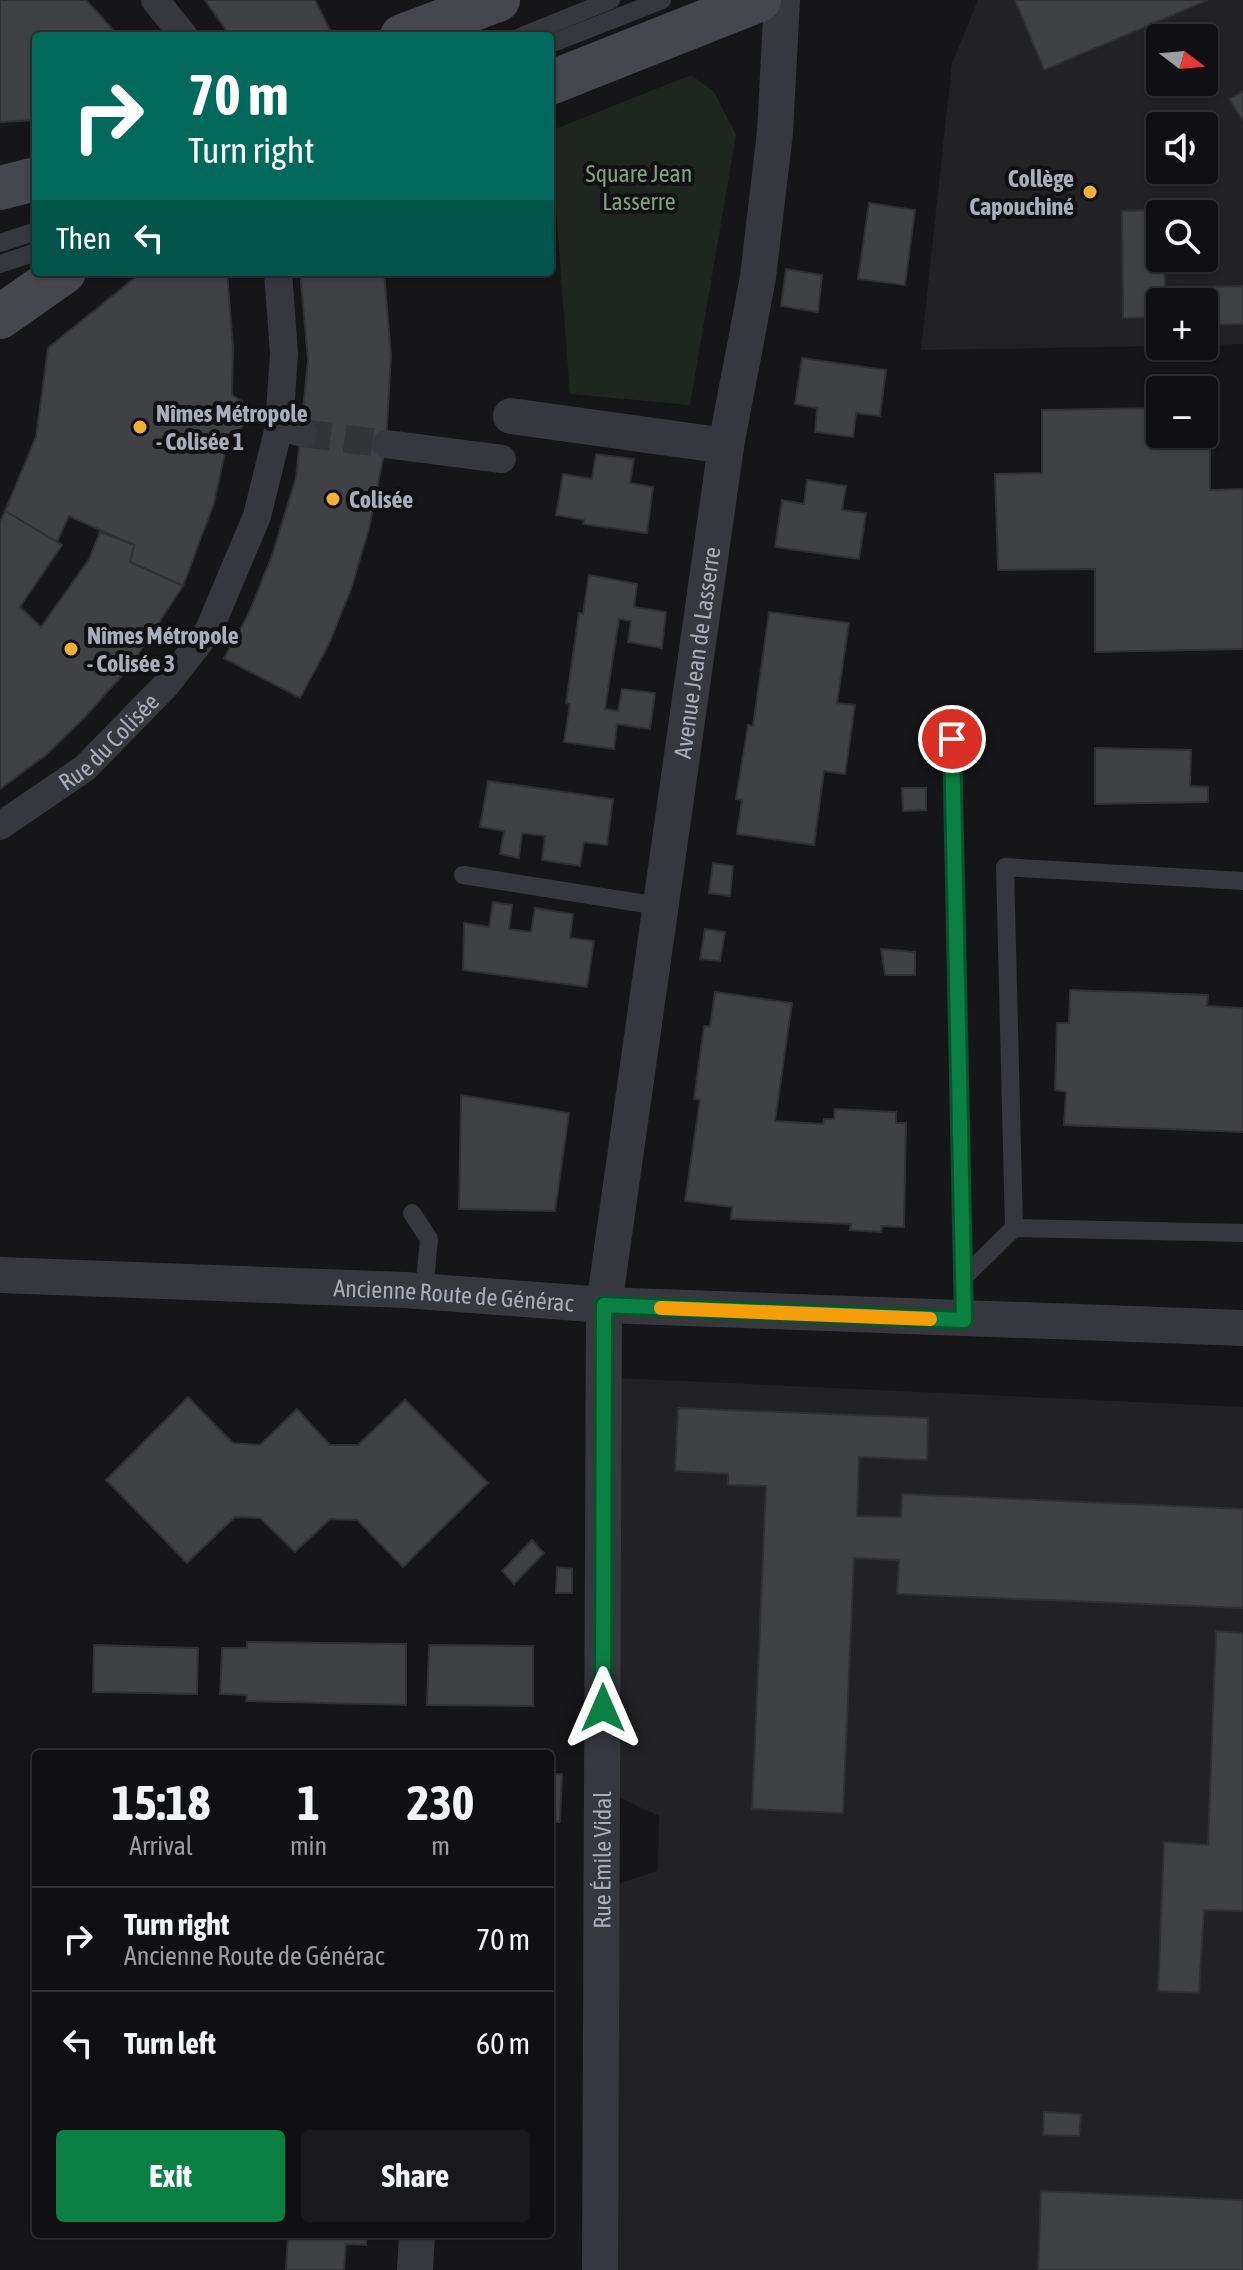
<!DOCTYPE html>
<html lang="en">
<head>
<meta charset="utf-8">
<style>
	body { margin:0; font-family:"Asap Condensed",sans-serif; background:#19191b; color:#f1f3f6; height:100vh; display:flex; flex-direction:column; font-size:30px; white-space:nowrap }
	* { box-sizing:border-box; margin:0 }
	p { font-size:26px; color:#9c9d9f }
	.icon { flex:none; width:44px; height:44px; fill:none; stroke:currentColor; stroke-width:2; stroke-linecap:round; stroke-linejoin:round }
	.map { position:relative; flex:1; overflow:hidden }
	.drawer { position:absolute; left:32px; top:1750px; width:522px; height:488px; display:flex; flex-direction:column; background:#101012; border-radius:8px; box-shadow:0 2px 6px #0004,0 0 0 2px #303032 }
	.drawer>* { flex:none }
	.banner { position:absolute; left:32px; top:32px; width:522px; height:244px; border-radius:8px; box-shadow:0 2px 6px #0004,0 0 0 2px #303032; background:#00695c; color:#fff; overflow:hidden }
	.needle { width:52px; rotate:106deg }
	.fabs { position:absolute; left:1146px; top:24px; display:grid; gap:16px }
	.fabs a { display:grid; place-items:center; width:72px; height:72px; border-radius:8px; background:#101012; box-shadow:0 2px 6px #0004,0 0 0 2px #303032; font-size:40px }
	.pin { position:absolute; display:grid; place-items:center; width:68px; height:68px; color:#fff; margin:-34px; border:4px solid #fff; border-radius:50%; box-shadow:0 2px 8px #0007 }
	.me { position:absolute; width:88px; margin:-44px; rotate:0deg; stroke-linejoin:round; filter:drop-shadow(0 0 6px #0008) }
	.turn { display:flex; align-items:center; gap:28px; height:168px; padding:0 24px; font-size:36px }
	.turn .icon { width:104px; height:104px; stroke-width:2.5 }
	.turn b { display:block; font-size:56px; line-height:68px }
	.then { display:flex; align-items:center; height:76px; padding:0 24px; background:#0003; gap:16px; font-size:30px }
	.eta { display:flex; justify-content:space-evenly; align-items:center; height:136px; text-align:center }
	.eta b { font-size:48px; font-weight:700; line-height:56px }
	.button { display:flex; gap:16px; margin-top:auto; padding:16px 24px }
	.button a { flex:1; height:92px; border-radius:8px; background:#0b8043; color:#fff; font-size:32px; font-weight:700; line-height:92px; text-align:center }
	.button a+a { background:#19191b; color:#f1f3f6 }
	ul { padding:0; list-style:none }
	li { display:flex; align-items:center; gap:24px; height:104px; padding:0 24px; border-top:2px solid #303032 }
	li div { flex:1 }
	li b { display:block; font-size:30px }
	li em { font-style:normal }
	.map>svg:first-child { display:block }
	.built { fill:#222225; fill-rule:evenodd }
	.green { fill:#1e261f }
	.building { fill:#404145; stroke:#303034; stroke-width:2 }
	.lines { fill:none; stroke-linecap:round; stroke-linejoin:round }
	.pedestrian-tunnel { stroke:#333438; stroke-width:28; stroke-dasharray:28 14; stroke-linecap:butt }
	.service { stroke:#37383d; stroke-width:18 }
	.pedestrian { stroke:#37383d; stroke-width:28 }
	.minor { stroke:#37383d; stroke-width:36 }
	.secondary { stroke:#45474d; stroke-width:44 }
	.route-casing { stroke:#07532c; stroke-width:20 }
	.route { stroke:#0b8043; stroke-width:14 }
	.slow { stroke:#f59e0b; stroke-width:14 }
	.poi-dot { fill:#f2b134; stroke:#111113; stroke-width:3 }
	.labels { text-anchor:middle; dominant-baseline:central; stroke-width:8; stroke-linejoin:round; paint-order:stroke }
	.park-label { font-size:24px; fill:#7fa381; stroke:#111113 }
	.poi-label { font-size:24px; font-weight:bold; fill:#a8adb8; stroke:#111113; text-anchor:start }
	.street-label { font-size:24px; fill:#a8adb8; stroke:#111113 }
</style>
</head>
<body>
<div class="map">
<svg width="1243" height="2270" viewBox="0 0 1243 2270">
	<rect width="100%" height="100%" fill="#161618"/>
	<g class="built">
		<path d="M978,0H1243V344L1204,345V302H1160V346L921,350L952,63ZM1160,38H1204V82H1160ZM1160,126H1204V170H1160ZM1160,214H1204V258H1160Z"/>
		<polygon points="617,1378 1243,1407 1243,2270 614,2270 614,1885 658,1871 659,1816 612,1794"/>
	</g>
	<polygon class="green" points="691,75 714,92 736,135 690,405 570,394 550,131"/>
	<g class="building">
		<polygon points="0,0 86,0 119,36 36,36 36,120 0,122"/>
		<polygon points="205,0 315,0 332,34 230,36"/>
		<polygon points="1015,0 1208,0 1044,70"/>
		<polygon points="1243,91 1243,121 1229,99"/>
		<polygon points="869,203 915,210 905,285 858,279"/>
		<polygon points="1157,210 1161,214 1160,258 1164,258 1165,287 1243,286 1243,324 1204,325 1204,302 1160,302 1160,317 1123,318 1122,211"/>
		<polygon points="786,269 822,275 818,312 781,306"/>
		<polygon points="142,272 227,272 233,348 232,395 243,402 246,412 245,423 239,431 229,434 214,503 183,586 130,562 134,545 69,516 57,542 5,511 36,437 48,348"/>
		<polygon points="300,272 384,272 391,355 386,444 369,529 351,589 328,646 300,698 224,658 248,615 271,558 296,478 308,360"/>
		<polygon points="802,358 886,370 880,416 856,413 853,437 815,432 817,408 795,404"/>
		<polygon points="1204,407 1210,407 1210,490 1243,489 1243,649 1095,652 1095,569 998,570 995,474 1042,473 1042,410 1160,408 1160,434 1204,434"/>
		<polygon points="596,454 634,459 630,483 653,487 647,533 583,524 584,520 556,515 563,474 592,479"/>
		<polygon points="807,480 846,486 842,510 866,513 859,559 775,547 782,500 804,504"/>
		<polygon points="5,511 62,545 20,607 41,627 89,559 100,532 134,545 130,562 183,586 129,668 83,719 46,755 0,789 0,522"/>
		<polygon points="589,575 637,584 634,607 666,612 662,648 628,642 631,621 619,619 605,709 618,711 622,689 655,693 650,729 617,724 614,749 564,742 570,704 566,703 579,613 583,614"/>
		<polygon points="769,612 849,623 837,703 855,705 845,774 824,771 814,845 737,834 742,800 736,799 748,725 753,726"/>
		<polygon points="1095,748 1191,750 1190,786 1208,787 1208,802 1095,804"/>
		<polygon points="488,781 613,799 607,845 584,842 580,866 542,860 545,836 522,833 519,858 500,854 504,831 480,827"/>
		<polygon points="902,788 926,788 926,810 903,811"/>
		<polygon points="713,863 733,866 730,896 709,893"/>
		<polygon points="493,902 512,905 509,929 523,931 531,932 535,908 573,914 570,938 594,941 587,987 463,970 464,923 489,927"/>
		<polygon points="705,929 725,932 720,961 700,959"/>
		<polygon points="881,949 915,952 915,975 885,975"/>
		<polygon points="1070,990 1208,995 1207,1006 1243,1008 1243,1132 1064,1125 1066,1092 1055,1090 1057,1023 1069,1023"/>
		<polygon points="715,992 792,1003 775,1121 823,1124 824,1119 834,1119 835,1109 896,1112 896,1123 906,1123 904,1227 882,1226 881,1232 850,1230 851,1224 731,1219 732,1207 685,1201 700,1100 694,1099 704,1026 710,1027"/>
		<polygon points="461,1095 569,1113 555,1211 459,1209"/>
		<polygon points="188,1397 233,1443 260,1445 297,1409 330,1445 358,1445 405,1400 488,1483 403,1567 357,1520 330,1519 295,1552 260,1518 235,1517 187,1563 106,1480"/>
		<polygon points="678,1408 928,1418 927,1460 859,1457 857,1516 901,1517 902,1494 1243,1509 1243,1608 897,1594 899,1560 854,1558 843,1813 752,1809 766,1486 728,1485 728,1474 675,1471"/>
		<polygon points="532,1540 544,1553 514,1584 502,1571"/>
		<polygon points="557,1567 572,1569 572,1593 556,1593"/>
		<polygon points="1216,1631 1243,1633 1243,1911 1204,1910 1199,1993 1158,1991 1164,1842 1208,1845"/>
		<polygon points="247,1642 406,1644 406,1705 246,1701 247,1695 220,1694 222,1648 247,1648"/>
		<polygon points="94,1645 198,1648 197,1694 93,1692"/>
		<polygon points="429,1645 533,1646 533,1706 427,1705"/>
		<polygon points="550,1774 562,1774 560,1822 550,1822"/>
		<polygon points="1044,2112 1081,2114 1079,2136 1043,2135"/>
		<polygon points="1041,2191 1243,2200 1243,2270 1038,2270"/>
		<polygon points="288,2234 367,2234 366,2245 346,2244 344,2270 286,2270"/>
	</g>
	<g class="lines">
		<polyline class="pedestrian-tunnel" points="303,433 386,444"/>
		<g class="service">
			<polyline points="522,36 611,0"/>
			<polyline points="550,44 662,0"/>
			<polyline points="0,243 36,231"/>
			<polyline points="0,264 36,252"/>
			<polyline points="952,739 964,1320"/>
			<polyline points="463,875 659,906"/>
			<polyline points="412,1213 429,1239 424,1292"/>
			<polyline points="1014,1228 1005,867 1243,881"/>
			<polyline points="962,1279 1014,1228 1243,1233"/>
		</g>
		<g class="pedestrian">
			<polyline points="155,0 184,36"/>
			<polyline points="279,427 303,433"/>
			<polyline points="386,444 502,459"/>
			<path id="s1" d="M0,826L85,768L166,685L209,630L257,516L279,427L284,354L278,272"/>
		</g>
		<g class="minor">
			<polyline points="511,416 726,446"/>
			<path id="s2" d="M0,1275L405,1290L604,1305L1243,1328"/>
			<polyline points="415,2270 417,2234"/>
			<path id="s3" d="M600,2270L604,1305L726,446L758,277L775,132L782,0"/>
		</g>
		<g class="secondary">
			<polyline points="402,36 498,0"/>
			<polyline points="550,83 759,0"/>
			<polyline points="0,188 36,179"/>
			<polyline points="0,317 64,272"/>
		</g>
	</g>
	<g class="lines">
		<g class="route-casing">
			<polyline id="route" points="603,1708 604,1305 964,1320 952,739"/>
		</g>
		<use href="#route" class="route"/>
		<polyline class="slow" points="661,1308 930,1319"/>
	</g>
	<g class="poi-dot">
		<circle cx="1090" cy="192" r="8"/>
		<circle cx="140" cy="427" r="8"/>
		<circle cx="333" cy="499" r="8"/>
		<circle cx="71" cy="649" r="8"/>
	</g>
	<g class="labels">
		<g class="park-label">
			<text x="639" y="173">Square Jean<tspan x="639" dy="28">Lasserre</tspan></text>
		</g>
		<g class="poi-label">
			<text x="1074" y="178" text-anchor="end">Collège<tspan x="1074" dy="28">Capouchiné</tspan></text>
			<text x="156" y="413">Nîmes Métropole<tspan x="156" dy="28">- Colisée 1</tspan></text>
			<text x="349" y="499">Colisée</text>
			<text x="87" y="635">Nîmes Métropole<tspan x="87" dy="28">- Colisée 3</tspan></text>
		</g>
		<g class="street-label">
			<text stroke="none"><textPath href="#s3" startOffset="1624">Avenue Jean de Lasserre</textPath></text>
			<text stroke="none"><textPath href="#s1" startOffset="138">Rue du Colisée</textPath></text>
			<text stroke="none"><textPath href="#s2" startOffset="454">Ancienne Route de Générac</textPath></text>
			<text stroke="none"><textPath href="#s3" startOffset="410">Rue Émile Vidal</textPath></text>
		</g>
	</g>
</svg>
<div class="fabs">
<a><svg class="needle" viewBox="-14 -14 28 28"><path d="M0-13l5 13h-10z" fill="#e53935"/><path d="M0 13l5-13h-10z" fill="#9c9d9f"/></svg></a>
<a><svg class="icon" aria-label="sound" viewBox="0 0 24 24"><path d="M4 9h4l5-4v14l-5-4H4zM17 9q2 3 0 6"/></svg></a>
<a><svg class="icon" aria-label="search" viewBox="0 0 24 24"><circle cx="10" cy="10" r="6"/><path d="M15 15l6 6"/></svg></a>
<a>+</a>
<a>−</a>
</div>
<div class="pin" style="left:952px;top:739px;background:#d93025"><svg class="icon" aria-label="arrive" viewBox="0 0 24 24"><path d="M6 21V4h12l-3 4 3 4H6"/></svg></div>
<svg class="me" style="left:603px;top:1708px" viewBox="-20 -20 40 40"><path d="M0-17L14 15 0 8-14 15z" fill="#0b8043" stroke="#fff" stroke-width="4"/></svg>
<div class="banner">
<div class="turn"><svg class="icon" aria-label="right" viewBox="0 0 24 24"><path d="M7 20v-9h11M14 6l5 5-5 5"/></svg><div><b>70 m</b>Turn right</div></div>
<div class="then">Then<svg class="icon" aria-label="left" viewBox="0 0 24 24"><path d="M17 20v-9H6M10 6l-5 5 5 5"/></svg></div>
</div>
<section class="drawer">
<div class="eta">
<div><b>15:18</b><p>Arrival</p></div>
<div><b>1</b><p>min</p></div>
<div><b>230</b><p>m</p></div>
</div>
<ul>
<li><svg class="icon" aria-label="right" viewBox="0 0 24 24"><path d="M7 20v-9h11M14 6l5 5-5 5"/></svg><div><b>Turn right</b><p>Ancienne Route de Générac</p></div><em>70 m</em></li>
<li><svg class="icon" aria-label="left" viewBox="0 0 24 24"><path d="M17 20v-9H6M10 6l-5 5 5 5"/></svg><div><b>Turn left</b></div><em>60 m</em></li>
</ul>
<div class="button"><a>Exit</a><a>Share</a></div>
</section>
</div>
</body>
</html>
